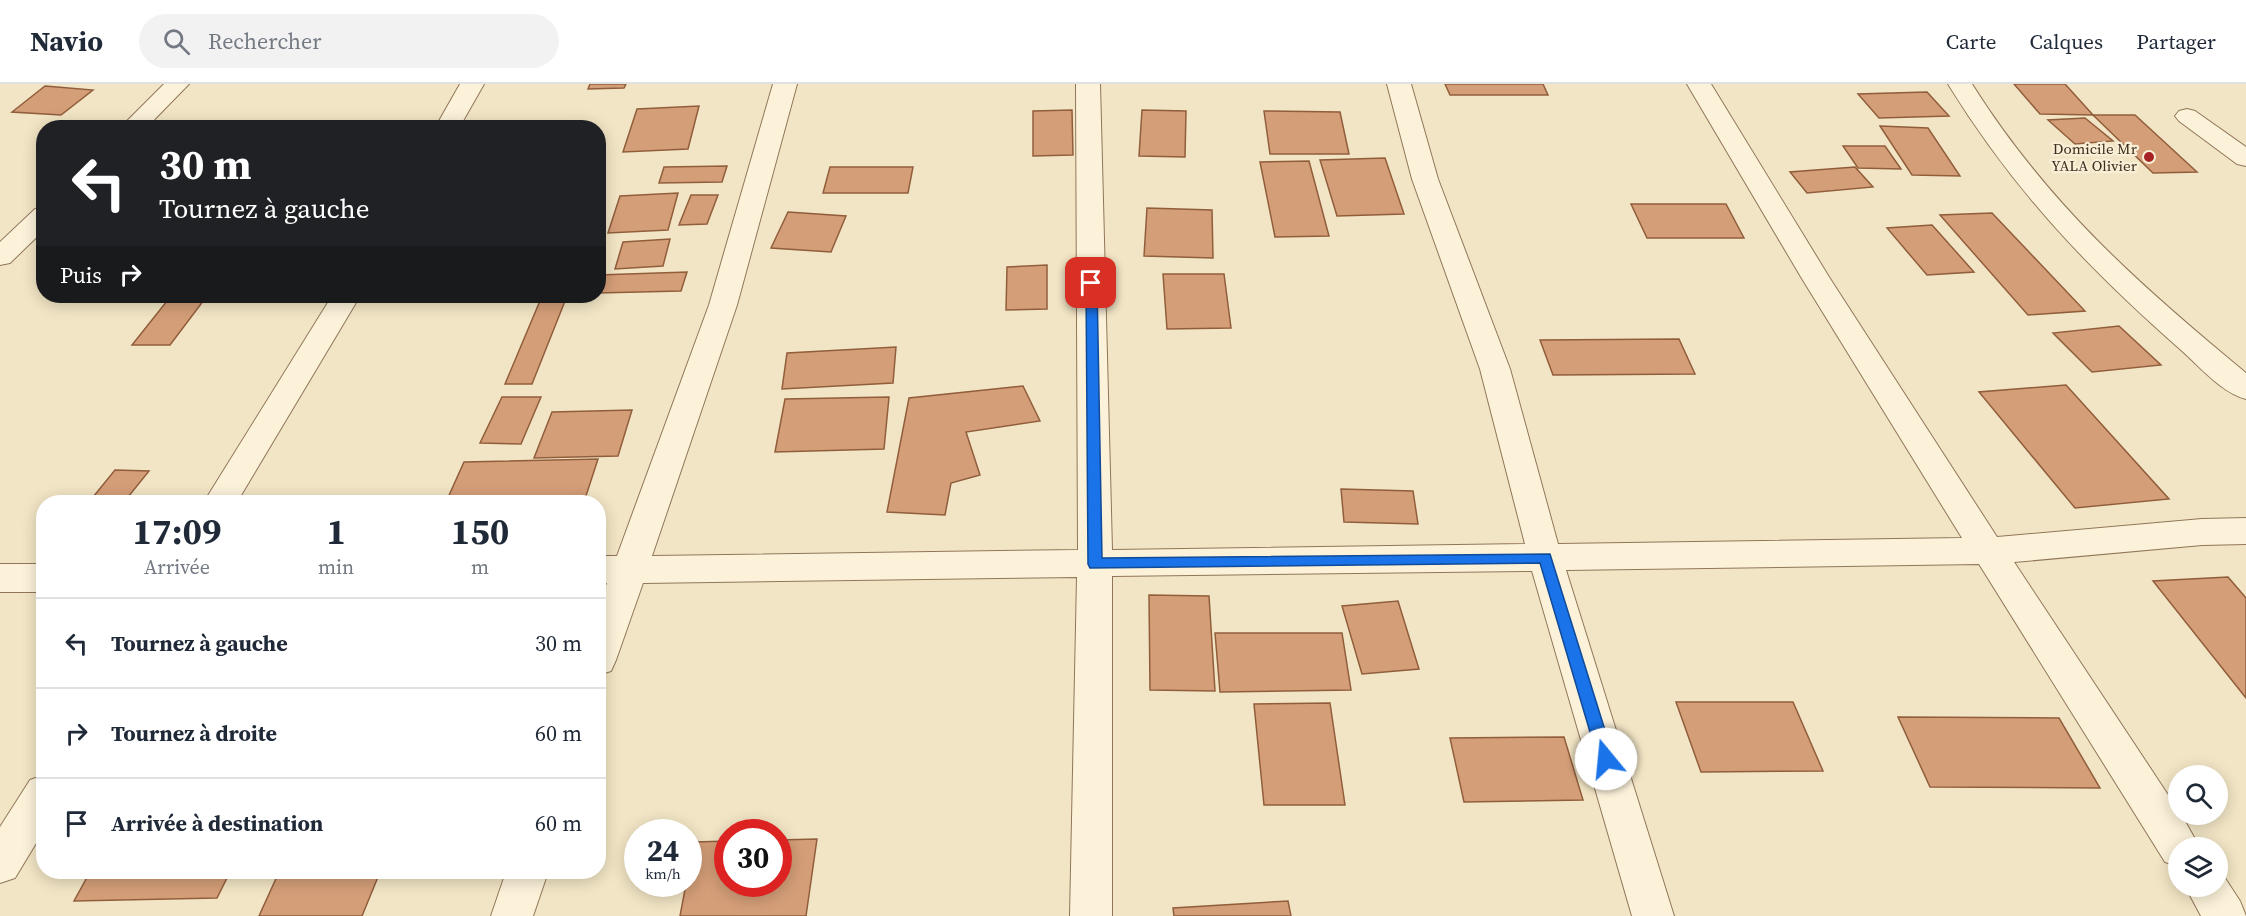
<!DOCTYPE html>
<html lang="fr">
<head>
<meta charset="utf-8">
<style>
	body { margin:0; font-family:"Source Serif 4",serif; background:#f2f2f3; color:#1f2937; height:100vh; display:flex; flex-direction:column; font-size:22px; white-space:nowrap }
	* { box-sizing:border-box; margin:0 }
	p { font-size:20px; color:#747a83 }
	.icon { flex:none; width:33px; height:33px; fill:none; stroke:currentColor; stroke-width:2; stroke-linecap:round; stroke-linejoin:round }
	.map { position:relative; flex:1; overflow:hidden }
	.sheet { position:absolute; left:36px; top:411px; width:570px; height:384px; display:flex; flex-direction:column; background:#fff; border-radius:24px; box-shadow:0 3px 15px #0003 }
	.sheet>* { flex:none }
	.banner { position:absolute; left:36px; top:36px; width:570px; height:183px; border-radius:24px; box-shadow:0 3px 15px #0003; background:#202124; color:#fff; overflow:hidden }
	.controls { position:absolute; left:2168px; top:681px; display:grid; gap:12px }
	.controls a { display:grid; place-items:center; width:60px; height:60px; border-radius:50%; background:#fff; box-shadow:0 3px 15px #0003; font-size:30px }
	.speed { position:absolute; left:624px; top:735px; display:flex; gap:12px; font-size:30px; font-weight:700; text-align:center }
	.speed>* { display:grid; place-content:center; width:78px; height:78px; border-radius:50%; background:#fff; box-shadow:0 3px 15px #0003; line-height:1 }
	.speed small { font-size:15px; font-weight:400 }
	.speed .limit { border:9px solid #d22; background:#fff; color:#111 }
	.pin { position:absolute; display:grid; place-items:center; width:51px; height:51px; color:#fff; margin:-26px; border-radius:12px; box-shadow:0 3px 9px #0006 }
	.me { position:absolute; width:66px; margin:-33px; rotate:343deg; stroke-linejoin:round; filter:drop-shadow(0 0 4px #0008) }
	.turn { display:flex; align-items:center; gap:21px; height:126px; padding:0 24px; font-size:27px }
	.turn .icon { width:78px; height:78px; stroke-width:2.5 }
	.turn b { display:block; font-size:42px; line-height:51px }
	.then { display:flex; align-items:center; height:57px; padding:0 24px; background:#0003; gap:12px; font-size:22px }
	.eta { display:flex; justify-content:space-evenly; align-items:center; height:102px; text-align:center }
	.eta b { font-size:36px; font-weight:700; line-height:42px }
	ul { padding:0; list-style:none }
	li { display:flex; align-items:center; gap:18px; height:90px; padding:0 24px; border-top:2px solid #e0e1e3 }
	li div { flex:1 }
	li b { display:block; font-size:22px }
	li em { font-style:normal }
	header { display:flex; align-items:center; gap:36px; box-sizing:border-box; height:84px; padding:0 30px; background:#fff; border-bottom:2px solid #e0e1e3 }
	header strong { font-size:28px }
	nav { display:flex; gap:33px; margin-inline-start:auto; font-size:21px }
	.search { width:420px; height:54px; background:#f2f2f3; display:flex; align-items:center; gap:15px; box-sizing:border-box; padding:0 21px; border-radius:33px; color:#747a83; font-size:22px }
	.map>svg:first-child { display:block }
	.building { fill:#d49e78; stroke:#915e3c; stroke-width:1.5 }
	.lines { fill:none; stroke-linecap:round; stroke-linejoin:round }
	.minor-casing { stroke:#907659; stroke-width:2 }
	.minor { fill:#fcf2da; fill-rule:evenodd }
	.route { fill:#1a73e8; stroke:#114b97; stroke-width:1.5 }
	.poi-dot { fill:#a52324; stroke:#f9efd6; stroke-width:2 }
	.labels { text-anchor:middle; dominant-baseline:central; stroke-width:4.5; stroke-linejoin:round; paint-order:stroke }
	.far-poi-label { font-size:15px; fill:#3e2e1e; stroke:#f9efd6; text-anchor:end }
</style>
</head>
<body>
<header>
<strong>Navio</strong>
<div class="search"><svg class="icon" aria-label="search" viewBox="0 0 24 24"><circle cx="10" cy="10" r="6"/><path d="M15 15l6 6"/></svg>Rechercher</div>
<nav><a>Carte</a><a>Calques</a><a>Partager</a></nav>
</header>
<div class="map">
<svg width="2246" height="832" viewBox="0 0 2246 832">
	<rect width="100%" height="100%" fill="#f2e5c5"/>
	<g class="building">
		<polygon points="590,0 626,0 624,4 588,5"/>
		<polygon points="1445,0 1543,0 1548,11 1450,11"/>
		<polygon points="2014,0 2065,0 2093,31 2040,30"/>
		<polygon points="45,2 93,6 61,31 12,28"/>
		<polygon points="1927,8 1949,32 1879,34 1858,10"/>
		<polygon points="699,22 688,65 623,68 637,25"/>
		<polygon points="1072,26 1073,71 1033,72 1033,27"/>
		<polygon points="1142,26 1186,27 1185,73 1139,72"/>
		<polygon points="1264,27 1340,28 1349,70 1270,70"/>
		<polygon points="2093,31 2135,31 2197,88 2153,89"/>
		<polygon points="2085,34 2113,57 2075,60 2048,36"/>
		<polygon points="322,38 391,38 387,44 317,44"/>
		<polygon points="1880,42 1928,44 1960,92 1912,91"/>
		<polygon points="1843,62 1885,62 1901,85 1858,84"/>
		<polygon points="1385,74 1404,130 1337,132 1320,76"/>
		<polygon points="1309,77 1329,152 1275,153 1260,78"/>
		<polygon points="727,82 722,98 659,99 664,83"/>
		<polygon points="830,83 913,83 908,109 823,109"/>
		<polygon points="1855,83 1873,103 1807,109 1790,88"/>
		<polygon points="678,109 668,146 608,149 620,112"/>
		<polygon points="691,111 718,111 707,140 679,141"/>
		<polygon points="1631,120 1726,120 1744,154 1647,154"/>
		<polygon points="1147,124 1212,126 1213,174 1144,172"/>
		<polygon points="788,128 846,132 831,168 771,164"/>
		<polygon points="1992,129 2085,227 2028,231 1940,131"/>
		<polygon points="1932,141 1974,188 1927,191 1887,144"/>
		<polygon points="670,155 663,182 615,185 623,158"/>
		<polygon points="1047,181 1047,225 1006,226 1007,183"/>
		<polygon points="687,188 681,207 598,209 598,191"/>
		<polygon points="1163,190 1224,190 1231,244 1167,245"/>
		<polygon points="171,212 207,212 170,261 132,261"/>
		<polygon points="542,212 567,212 532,300 505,300"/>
		<polygon points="2119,242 2161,281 2092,288 2053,249"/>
		<polygon points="1679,255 1695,290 1553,291 1540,256"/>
		<polygon points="896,263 893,299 782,305 787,269"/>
		<polygon points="2066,301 2169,415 2075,424 1979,308"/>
		<polygon points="1023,302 1040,337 966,348 980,391 951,399 945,431 887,428 909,314"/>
		<polygon points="502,313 541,313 521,360 480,359"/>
		<polygon points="889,313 884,365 775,368 785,315"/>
		<polygon points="632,326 618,372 534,374 552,328"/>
		<polygon points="598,375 584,418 446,418 464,378"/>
		<polygon points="115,386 149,387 124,418 89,418"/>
		<polygon points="1341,405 1413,407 1418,440 1344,438"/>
		<polygon points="2228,493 2246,514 2246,614 2153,497"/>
		<polygon points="1149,511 1209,512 1215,607 1150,606"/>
		<polygon points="1398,517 1419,585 1362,590 1342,522"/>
		<polygon points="1215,549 1342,549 1351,606 1220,608"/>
		<polygon points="1676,618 1793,618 1823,687 1701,688"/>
		<polygon points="1330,619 1345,721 1264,721 1254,620"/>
		<polygon points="1898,633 2059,634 2100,704 1930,703"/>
		<polygon points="1564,653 1583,716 1464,718 1450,654"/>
		<polygon points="817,755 806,832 680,832 686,800 688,800 695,758 728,757 728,800 778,800 778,756"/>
		<polygon points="90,788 230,788 217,814 74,817"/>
		<polygon points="279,788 380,788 362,832 259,832"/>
		<polygon points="1288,817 1291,832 1174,832 1173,824"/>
	</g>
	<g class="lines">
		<g class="minor-casing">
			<g id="minor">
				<polygon points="164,0 189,0 146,44 120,44"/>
				<polygon points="460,0 484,0 459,44 435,44"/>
				<polygon points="773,0 797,0 737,221 652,472 1078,466 1076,0 1100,0 1112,466 1525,460 1480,285 1412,95 1387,0 1411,0 1438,95 1510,285 1558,460 1962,454 1801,193 1687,0 1711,0 1829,193 1997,453 2202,435 2246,434 2246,460 2202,461 2014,478 2178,726 2178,730 2181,730 2200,764 2178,764 2178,782 2165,778 1979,480 1566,486 1674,832 1632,832 1532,487 1112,492 1112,832 1070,832 1077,493 643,499 616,576 611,587 598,591 598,524 607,499 598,500 598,472 617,472 709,221"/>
				<path d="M1948,0H1972C2047,119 2138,200 2246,289V315C2222,309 2200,283 2181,266C2088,184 2014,107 1948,0Z"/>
				<polygon points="2187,25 2195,27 2246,63 2246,82 2237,80 2179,37 2175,32 2179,27"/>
				<polygon points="44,123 44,146 10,179 0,181 0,158 35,125"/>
				<polygon points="332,212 360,212 237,418 204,418"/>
				<rect x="0" y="480" width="44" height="28"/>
				<polygon points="44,691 44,746 15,794 0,799 0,743 30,696"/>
				<polygon points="2217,786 2221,788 2240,817 2246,832 2201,832 2185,802 2217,802"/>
				<polygon points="506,788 548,788 533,832 491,832"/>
			</g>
		</g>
		<use href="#minor" class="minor"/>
	</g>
	<polygon class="route" points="1091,195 1097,199 1102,474 1550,470 1614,675 1611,680 1606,682 1600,680 1598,675 1540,479 1090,484 1088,480 1086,199"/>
	<circle class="poi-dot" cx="2149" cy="73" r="6"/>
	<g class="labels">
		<g class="far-poi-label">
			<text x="2137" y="64">Domicile Mr<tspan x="2137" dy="17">YALA Olivier</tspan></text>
		</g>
	</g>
</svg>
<div class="controls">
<a><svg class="icon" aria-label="search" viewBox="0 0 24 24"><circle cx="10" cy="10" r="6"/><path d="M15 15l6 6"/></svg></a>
<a><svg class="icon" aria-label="layers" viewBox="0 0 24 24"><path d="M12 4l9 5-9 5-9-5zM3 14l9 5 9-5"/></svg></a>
</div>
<div class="speed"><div>24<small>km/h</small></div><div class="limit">30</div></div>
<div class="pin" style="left:1091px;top:199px;background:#d93025"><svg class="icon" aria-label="arrive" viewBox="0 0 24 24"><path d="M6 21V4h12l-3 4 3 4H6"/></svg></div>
<svg class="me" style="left:1606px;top:675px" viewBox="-20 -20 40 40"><circle r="19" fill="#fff"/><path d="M0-13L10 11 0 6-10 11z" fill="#1a73e8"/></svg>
<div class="banner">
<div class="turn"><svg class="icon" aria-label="left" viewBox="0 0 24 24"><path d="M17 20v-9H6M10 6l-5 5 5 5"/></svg><div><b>30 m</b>Tournez à gauche</div></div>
<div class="then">Puis<svg class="icon" aria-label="right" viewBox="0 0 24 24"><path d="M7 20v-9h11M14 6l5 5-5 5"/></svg></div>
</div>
<section class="sheet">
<div class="eta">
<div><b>17:09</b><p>Arrivée</p></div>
<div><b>1</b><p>min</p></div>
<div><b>150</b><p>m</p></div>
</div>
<ul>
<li><svg class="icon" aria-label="left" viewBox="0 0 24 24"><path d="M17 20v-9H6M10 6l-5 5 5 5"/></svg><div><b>Tournez à gauche</b></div><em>30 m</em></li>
<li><svg class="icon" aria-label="right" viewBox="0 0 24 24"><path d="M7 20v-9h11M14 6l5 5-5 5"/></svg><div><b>Tournez à droite</b></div><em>60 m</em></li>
<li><svg class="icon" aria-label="arrive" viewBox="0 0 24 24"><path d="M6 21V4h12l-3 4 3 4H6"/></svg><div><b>Arrivée à destination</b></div><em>60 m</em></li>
</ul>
</section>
</div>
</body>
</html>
